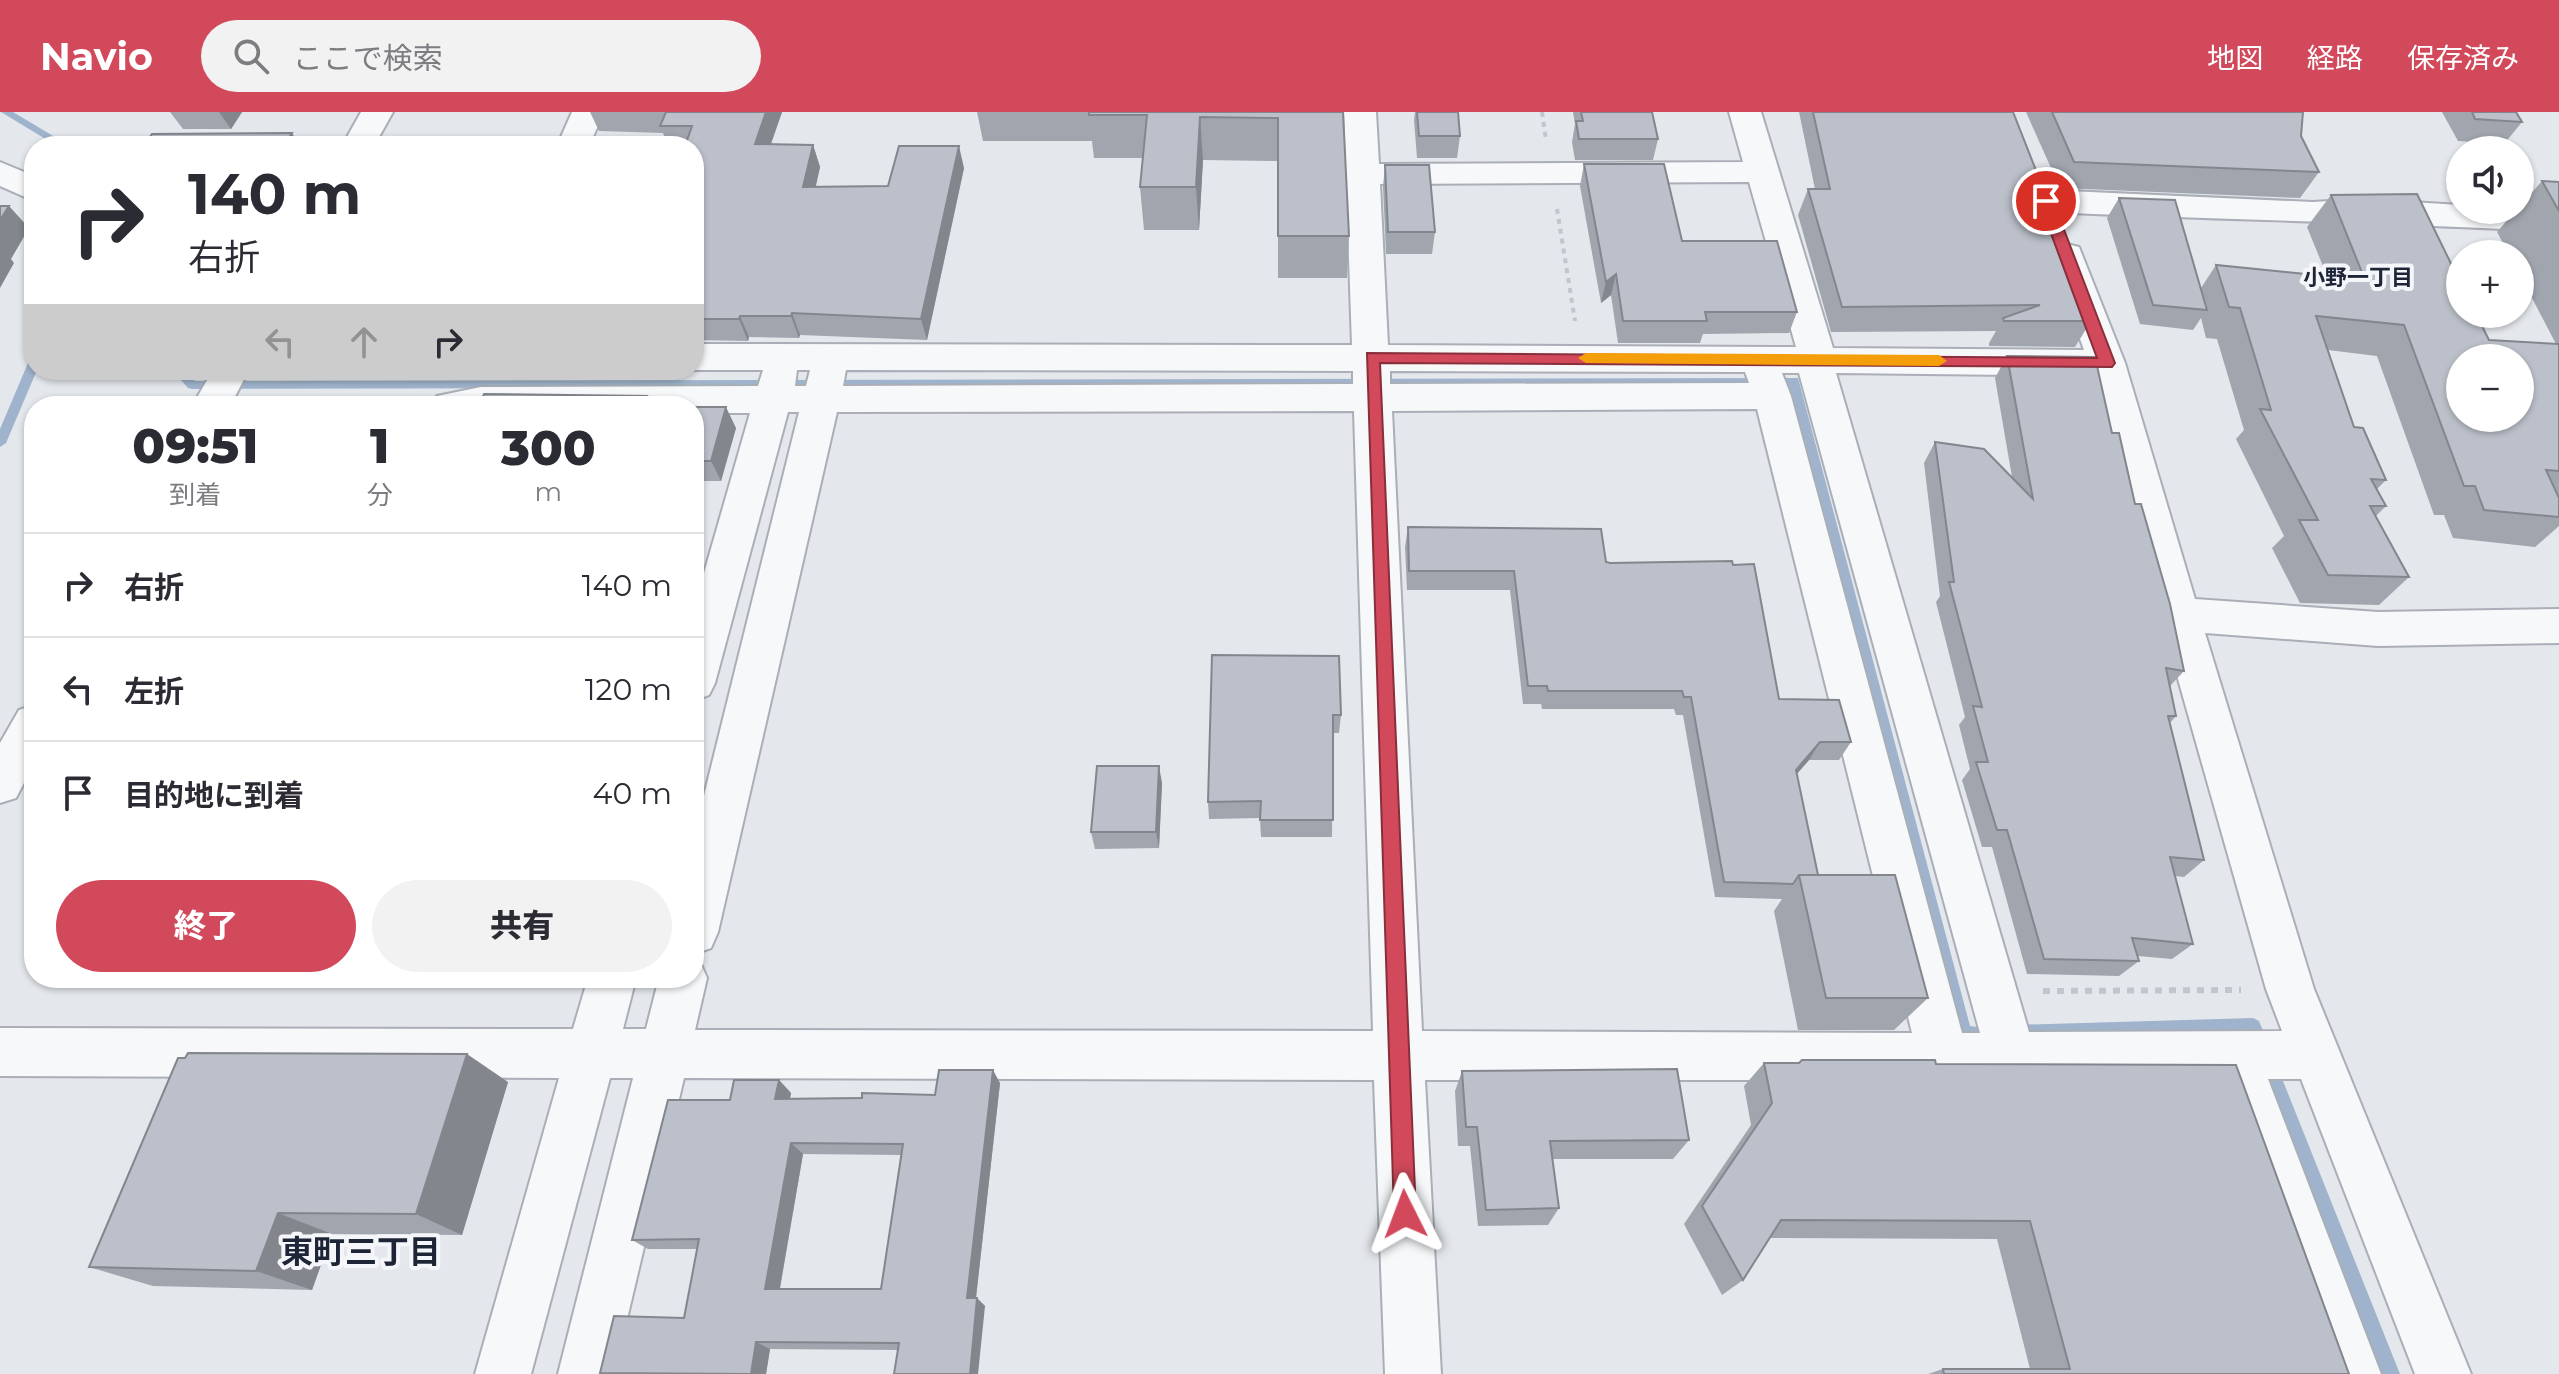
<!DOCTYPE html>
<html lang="ja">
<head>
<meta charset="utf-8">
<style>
	body { margin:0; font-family:Montserrat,"Noto Sans JP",sans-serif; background:#f2f2f3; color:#2b2b33; height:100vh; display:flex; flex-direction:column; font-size:30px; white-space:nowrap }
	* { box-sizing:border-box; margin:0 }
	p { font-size:26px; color:#7c7c81 }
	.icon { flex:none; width:44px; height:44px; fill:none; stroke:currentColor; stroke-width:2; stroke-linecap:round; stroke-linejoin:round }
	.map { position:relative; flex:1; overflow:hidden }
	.details { position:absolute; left:24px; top:284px; width:680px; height:592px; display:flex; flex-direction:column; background:#fff; border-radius:32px; box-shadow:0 2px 6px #0004 }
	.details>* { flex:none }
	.top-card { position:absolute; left:24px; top:24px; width:680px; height:244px; border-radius:32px; box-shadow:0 2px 6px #0004; background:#fff; color:#2b2b33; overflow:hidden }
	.buttons { position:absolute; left:2446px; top:24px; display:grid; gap:16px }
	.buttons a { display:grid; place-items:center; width:88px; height:88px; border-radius:50%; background:#fff; box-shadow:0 2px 6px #0004; font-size:40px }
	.pin { position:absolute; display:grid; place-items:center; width:68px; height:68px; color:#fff; margin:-34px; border:4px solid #fff; border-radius:50%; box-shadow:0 2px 8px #0007 }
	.me { position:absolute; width:88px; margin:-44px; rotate:357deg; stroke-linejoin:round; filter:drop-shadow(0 0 6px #0008) }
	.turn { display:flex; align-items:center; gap:28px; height:168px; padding:0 32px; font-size:36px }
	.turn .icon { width:104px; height:104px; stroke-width:2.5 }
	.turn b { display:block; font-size:56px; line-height:68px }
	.lanes { display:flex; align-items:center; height:76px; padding:0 32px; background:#0003; justify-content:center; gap:40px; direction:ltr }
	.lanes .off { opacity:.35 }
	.eta { display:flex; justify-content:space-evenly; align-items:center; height:136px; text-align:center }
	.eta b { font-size:48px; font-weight:800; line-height:56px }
	.primary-button { display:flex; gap:16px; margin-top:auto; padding:16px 32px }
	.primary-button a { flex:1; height:92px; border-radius:48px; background:#d1495b; color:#fff; font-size:32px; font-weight:800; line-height:92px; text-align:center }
	.primary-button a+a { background:#f2f2f3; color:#2b2b33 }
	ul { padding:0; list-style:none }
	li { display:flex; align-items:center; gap:24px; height:104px; padding:0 32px; border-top:2px solid #e1e1e2 }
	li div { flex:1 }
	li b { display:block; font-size:30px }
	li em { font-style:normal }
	header { display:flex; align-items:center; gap:48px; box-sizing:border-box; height:112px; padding:0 40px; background:#d1495b; color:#fff }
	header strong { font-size:38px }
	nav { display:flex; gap:44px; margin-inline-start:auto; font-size:28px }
	.search { width:560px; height:72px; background:#f2f2f3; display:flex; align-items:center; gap:20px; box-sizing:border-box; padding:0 28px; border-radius:44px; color:#7c7c81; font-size:30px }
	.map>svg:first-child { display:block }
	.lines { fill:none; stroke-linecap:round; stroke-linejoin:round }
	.stream { fill:#9fb4cc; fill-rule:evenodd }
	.minor-casing { stroke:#a9aeb7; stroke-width:4 }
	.path-far1 { stroke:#c2c5cb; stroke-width:4; stroke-dasharray:5 5; stroke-linecap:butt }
	.path { stroke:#c2c5cb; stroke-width:6; stroke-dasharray:7 7; stroke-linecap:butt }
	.minor { fill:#f7f8fa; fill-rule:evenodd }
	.wall { fill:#a1a5ae; fill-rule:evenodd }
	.shaded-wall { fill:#83868d }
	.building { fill:#bbc0ca; stroke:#83868d; stroke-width:2; fill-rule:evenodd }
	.route { fill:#d1495b; stroke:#882f3b; stroke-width:2 }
	.slow { fill:#f59e0b }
	.labels { text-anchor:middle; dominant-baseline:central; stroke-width:8; stroke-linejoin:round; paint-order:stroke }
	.far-neighbourhood-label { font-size:22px; font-weight:bold; fill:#1d2536; stroke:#f4f6f9 }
	.near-neighbourhood-label { font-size:32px; font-weight:bold; fill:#1d2536; stroke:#f4f6f9 }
</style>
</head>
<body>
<header>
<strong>Navio</strong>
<div class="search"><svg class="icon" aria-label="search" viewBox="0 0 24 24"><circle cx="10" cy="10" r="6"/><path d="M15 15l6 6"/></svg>ここで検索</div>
<nav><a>地図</a><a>経路</a><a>保存済み</a></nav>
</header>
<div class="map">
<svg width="2559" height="1262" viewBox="0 0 2559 1262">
	<rect width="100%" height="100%" fill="#e4e7ec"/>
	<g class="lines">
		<g class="stream">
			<polygon points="1,0 13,0 70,34 57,34"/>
			<polygon points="34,247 34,258 37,258 6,331 0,335 0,317 28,251"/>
			<path d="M172,258H185L195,269L1798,266L1970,914L1985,916L1987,921L1985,926C1976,930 1967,931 1958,927L1956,922L1789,273L192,277L188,276Z"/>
			<polygon points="2253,906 2259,909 2261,914 2400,1262 2382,1262 2248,922 2012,929 2006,926 2004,921 2006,916 2012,913"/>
		</g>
		<g class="minor-casing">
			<g id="minor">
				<polygon points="361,0 393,0 374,34 342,34"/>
				<polygon points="572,0 604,0 589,34 557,34"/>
				<path d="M1344,0H1376L1379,52L1743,50L1729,0H1761L1833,236L2084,238L2050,143L2055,135L2067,132L2079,135L2125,251L2195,487L2378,500L2559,497V531L2378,534L2205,521L2314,877L2471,1262H2415L2301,967H2268L2381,1262H2325L2217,968H1425L1441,1262H1385L1374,968L684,966L614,1262H558L633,966H610L531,1262H475L559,966L0,964V916L573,917L588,866H636L623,917H646L659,866H694V848L700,850L707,866L695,918L1373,919L1354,299L837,300L718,820L711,836L694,842V724L799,300H788L715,571L709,583L694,589V496L750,301H694V294H431L437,284L481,275L758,274L763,258H694V232L1352,233ZM1749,70L1796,235L1388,233L1380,72ZM797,258H810L806,274H795ZM846,258L1353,259V272L843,274ZM1390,259L1745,260L1749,271L1390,272ZM1782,261H1799L1980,921H1962L1791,284ZM1836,261L2092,264L2266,877L2282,919L2029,920ZM1757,297L1912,921L1422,919L1392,299Z"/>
				<polygon points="0,50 34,64 34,89 0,74"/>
				<path d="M2046,78L2313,90L2363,87L2460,93V98H2559V120C2388,110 2217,108 2046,100L2034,97L2029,89L2034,81Z"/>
				<polygon points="213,258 249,258 230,294 192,294"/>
				<polygon points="34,593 34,652 16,686 0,691 0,631 19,598"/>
			</g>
		</g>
		<g class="path-far1">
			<polyline points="1542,0 1546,28"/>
			<polyline points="1557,97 1575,209"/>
		</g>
		<polyline class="path" points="2043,879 2241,878"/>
		<use href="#minor" class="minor"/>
	</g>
	<g class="wall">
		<polygon points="170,0 242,0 231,17 183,17"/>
		<polygon points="590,0 782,0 771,32 813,33 820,55 815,75 888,74 964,56 927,228 800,223 799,226 749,225 748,229 694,228 694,34 668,34 663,21 599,19"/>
		<polygon points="977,0 1343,0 1349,124 1347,166 1278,166 1278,49 1203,48 1199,118 1144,118 1140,75 1143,46 1094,46 1092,29 983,29"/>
		<polygon points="1415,0 1458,0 1460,24 1457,46 1417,46 1414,8"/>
		<polygon points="1573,0 1652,0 1658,27 1653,48 1575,48 1572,30 1575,12"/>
		<polygon points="1799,0 2013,0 2091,209 2075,235 1989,234 1989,231 1996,219 1831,220 1798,103 1808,77 1815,77"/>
		<polygon points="2026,0 2303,0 2301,24 2319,60 2300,86 2060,76"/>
		<polygon points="2442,0 2516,0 2522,10 2504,32 2458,29"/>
		<polygon points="1584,52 1682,129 1797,200 1789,221 1703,222 1700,231 1618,231 1611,183 1601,191 1580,74"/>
		<polygon points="1385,53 1435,120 1432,142 1386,142 1383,75"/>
		<polygon points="2542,69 2559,70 2559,414 2535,435 2453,426 2444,403 2434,403 2377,244 2328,238 2354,315 2386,368 2376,378 2386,394 2376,404 2409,465 2379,493 2300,491 2272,436 2284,424 2236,327 2244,318 2217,227 2206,226 2201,206 2193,218 2140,212 2107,106 2119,86 2201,176 2216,153 2327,164 2307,115 2331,83 2489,228 2556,232 2520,163 2520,142 2509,142 2497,120 2516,98 2520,98 2520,94"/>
		<polygon points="2007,244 2112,321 2135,392 2184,559 2170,574 2176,604 2170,611 2204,748 2184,765 2175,764 2193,832 2172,847 2138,844 2139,849 2119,864 2027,862 1992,735 1982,735 1962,668 1970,657 1959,613 1965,605 1936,490 1940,484 1924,351 1935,330 2012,365 1995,266"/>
		<polygon points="694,295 736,316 721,369 694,369"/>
		<polygon points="1408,415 1606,450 1779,587 1851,630 1839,648 1809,648 1797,662 1818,763 1928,886 1894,918 1798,918 1774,799 1782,787 1715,785 1683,603 1676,603 1674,597 1542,597 1541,592 1523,592 1510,478 1407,478 1405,435"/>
		<polygon points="1212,543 1341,603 1339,621 1333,621 1332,725 1261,725 1260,706 1209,707 1208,690"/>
		<polygon points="1162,671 1159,736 1095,737 1091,720"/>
		<polygon points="269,866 478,866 476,873 278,872"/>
		<polygon points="1802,948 1936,952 2349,1262 1928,1262 1943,1257 2030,1257 1997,1127 1770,1126 1743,1168 1722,1183 1684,1112 1751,1013 1744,974 1764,951 1798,951"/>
		<polygon points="1462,959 1689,1028 1673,1047 1552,1047 1559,1096 1548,1113 1478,1114 1470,1034 1458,1034 1455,979"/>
		<path d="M779,968L791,981L790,987L935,983L1000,971L976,1186L985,1194L898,1238L770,1237L766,1262L600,1261L684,1206L697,1137H648L632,1128L730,988ZM803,1042L901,1043L881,1177H780Z"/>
		<polygon points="508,970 462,1123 332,1122 312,1178 153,1174 89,1155"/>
	</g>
	<g class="shaded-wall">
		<polygon points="219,0 242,0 231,17"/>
		<polygon points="766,0 782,0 763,54 755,32"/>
		<polygon points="1200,5 1203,48 1199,118 1196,75"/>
		<polygon points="292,21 300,34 284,34"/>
		<polygon points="813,33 820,55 811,97 803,75"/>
		<polygon points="959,34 964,56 927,228 921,207"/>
		<polygon points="9,94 29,116 11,147 14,151 0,176 0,108"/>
		<polygon points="1616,162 1611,183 1601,191 1606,170"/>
		<polygon points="792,201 800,223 799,226 791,204"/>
		<polygon points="740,204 749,225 748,229 739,207"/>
		<polygon points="647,284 652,294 644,294"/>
		<polygon points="726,295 736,316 721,369 711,349"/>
		<polygon points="1820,630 1809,648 1785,675 1796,658"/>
		<polygon points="1159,654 1162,671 1159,736 1156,720"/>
		<polygon points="467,866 478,866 476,873"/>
		<polygon points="467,942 508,970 462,1123 416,1102"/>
		<polygon points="993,958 1000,971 975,1194 967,1186"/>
		<polygon points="779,968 791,981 787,1000 775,987"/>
		<polygon points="791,1031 803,1042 778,1186 765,1177"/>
		<polygon points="278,1101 332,1122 312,1178 256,1159"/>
		<polygon points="977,1186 985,1194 978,1262 970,1262"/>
		<polygon points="756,1230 770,1237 766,1262 751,1262"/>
	</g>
	<g class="building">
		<polygon points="666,0 766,0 755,32 813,33 803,75 888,74 899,34 959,34 921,207 792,201 791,204 740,204 739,207 694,207 694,34 685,34 692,14 660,14"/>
		<polygon points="1089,0 1343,0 1349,124 1278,124 1278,6 1200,5 1196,75 1140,75 1147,3 1089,3"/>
		<polygon points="1417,0 1458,0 1460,24 1419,24"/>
		<polygon points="1581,0 1652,0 1658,27 1579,27 1576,9 1583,9"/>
		<polygon points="1813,0 2013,0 2084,180 2091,209 2004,209 2003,206 2040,193 1842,195 1808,77 1830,77"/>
		<polygon points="2052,0 2303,0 2301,24 2319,60 2074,50"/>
		<polygon points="2472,0 2516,0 2522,10 2475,7"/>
		<polygon points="292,21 284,34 144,34 152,22"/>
		<polygon points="1584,52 1664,52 1682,129 1777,129 1797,200 1705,200 1707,209 1623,209 1616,162 1606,170"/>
		<polygon points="1385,53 1429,53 1435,120 1388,120"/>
		<polygon points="2542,69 2559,70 2559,99"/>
		<path d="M2417,82L2460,170V202H2476L2489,228L2559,232V359L2546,358L2559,386V405L2484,398L2475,374H2464L2404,213L2316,204L2354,315L2363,316L2386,368L2371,367L2386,394H2370L2409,465L2328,463L2299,408H2318L2260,297L2271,298L2240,196L2229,195L2216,153L2365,168L2331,83ZM2460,246H2520V306H2460Z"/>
		<polygon points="2119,86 2175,88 2207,198 2153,193"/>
		<polygon points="0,94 9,94 0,108"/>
		<polygon points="2007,244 2095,245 2112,321 2119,321 2135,392 2141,392 2170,492 2184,559 2166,556 2176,604 2168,604 2204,748 2170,745 2193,832 2132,826 2139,849 2044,847 2007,718 1997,718 1976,650 1988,650 1973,594 1982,595 1949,470 1954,470 1935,330 1984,337 2033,387"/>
		<polygon points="484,282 647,284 644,294 479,294"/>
		<polygon points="299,290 363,290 361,294 297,294"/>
		<polygon points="694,295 726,295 711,349 694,349"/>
		<polygon points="1408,415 1601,417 1606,450 1610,451 1732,449 1733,453 1754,452 1779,587 1839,588 1851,630 1820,630 1796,658 1818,763 1799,763 1793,772 1724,770 1691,585 1684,585 1682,579 1548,579 1547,574 1528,574 1514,459 1409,459"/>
		<polygon points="1212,543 1339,544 1341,603 1333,603 1333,708 1260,708 1261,689 1208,690"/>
		<polygon points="1097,654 1159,654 1156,720 1091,720"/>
		<polygon points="1799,763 1895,763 1928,886 1826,886"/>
		<polygon points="188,941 467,942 416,1102 278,1101 256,1159 89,1155 178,946 185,946"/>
		<polygon points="1802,948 1935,948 1936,952 2236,953 2349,1262 1944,1262 1943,1257 2070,1257 2030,1109 1781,1108 1743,1168 1702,1094 1772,991 1764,951 1799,951"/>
		<polygon points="1677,957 1689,1028 1550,1029 1559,1096 1486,1098 1477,1015 1466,1015 1462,959"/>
		<path d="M939,958H993L967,1186H977L970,1262H894L899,1231L756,1230L751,1262L600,1261L614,1204L684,1206L699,1127L632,1128L668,988H730L734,968H779L775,987L862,986V981L935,983ZM791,1031L903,1032L881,1177H765Z"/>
	</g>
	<polygon class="route" points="2046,85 2053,89 2115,251 2112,255 1380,251 1416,1102 1413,1110 1405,1113 1397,1110 1394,1102 1367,241 2097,246 2039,89"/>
	<polygon class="slow" points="1586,241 1939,243 1947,249 1939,254 1586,251 1578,246"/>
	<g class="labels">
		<g class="far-neighbourhood-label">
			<text x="2358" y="165">小野一丁目</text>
		</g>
		<g class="near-neighbourhood-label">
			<text x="361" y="1139">東町三丁目</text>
		</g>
	</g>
</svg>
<div class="buttons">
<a><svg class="icon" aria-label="sound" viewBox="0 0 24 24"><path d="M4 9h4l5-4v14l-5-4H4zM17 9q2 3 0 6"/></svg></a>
<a>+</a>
<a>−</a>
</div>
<div class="pin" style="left:2046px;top:89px;background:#d93025"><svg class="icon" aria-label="arrive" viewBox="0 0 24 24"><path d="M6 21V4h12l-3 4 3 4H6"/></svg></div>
<svg class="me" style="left:1405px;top:1102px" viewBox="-20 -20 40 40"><path d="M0-17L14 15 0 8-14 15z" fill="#d1495b" stroke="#fff" stroke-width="4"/></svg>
<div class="top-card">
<div class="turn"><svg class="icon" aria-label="right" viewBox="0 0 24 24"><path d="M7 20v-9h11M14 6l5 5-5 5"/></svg><div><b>140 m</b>右折</div></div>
<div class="lanes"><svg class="icon off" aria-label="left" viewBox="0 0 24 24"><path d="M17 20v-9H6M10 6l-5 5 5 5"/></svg><svg class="icon off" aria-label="ahead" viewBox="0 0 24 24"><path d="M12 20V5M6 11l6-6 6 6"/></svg><svg class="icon" aria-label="right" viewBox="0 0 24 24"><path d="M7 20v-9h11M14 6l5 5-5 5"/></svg></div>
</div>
<section class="details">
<div class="eta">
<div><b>09:51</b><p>到着</p></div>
<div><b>1</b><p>分</p></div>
<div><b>300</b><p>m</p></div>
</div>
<ul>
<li><svg class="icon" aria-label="right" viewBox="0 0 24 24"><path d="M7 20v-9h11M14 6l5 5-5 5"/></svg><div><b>右折</b></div><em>140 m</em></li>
<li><svg class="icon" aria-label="left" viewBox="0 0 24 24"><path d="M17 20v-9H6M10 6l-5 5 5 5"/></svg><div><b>左折</b></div><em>120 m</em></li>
<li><svg class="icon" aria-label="arrive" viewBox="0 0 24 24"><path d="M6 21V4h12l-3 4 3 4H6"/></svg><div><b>目的地に到着</b></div><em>40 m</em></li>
</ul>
<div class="primary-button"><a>終了</a><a>共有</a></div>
</section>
</div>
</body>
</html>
